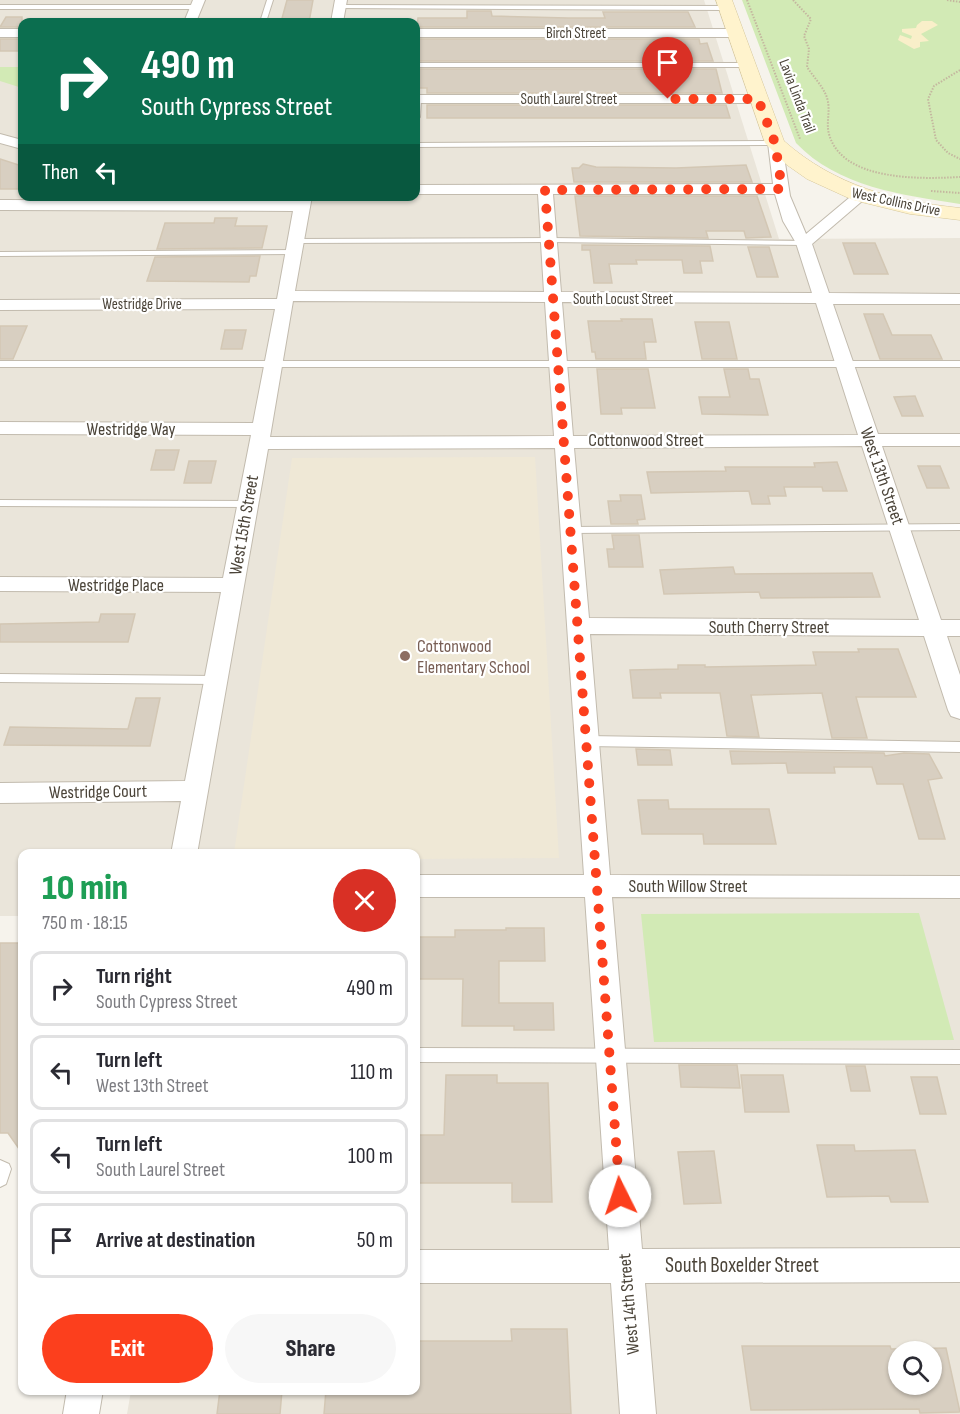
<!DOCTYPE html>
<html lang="en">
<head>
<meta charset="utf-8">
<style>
	body { margin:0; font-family:"Sofia Sans Condensed",sans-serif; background:#f7f7f7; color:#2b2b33; height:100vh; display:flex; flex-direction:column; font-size:22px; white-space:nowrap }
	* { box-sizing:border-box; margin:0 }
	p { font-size:20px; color:#7c7c81 }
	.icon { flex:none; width:33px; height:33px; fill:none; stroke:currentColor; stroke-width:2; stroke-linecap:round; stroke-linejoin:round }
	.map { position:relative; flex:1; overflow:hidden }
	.drawer { position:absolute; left:18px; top:849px; width:402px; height:546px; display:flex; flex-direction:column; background:#fff; border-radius:12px; box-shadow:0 2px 4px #0004 }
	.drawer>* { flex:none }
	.guide { position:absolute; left:18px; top:18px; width:402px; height:183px; border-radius:12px; box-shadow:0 2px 4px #0004; background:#0b6e4f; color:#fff; overflow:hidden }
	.fabs { position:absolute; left:888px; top:1341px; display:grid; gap:12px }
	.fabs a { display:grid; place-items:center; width:54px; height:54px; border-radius:50%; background:#fff; box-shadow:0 2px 4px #0004; font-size:30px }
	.pin { position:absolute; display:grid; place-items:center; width:51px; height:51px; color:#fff; margin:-62px -26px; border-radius:50% 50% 50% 0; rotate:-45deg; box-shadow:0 0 6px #0007 }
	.pin .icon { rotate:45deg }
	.me { position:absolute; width:66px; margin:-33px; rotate:356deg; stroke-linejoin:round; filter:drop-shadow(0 0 4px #0008) }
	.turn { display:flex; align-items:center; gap:21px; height:126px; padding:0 24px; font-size:27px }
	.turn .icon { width:78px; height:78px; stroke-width:2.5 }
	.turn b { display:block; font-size:42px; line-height:51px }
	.then { display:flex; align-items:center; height:57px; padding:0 24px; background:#0003; gap:12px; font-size:22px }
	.round { display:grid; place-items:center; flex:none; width:63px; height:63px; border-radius:32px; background:#f7f7f7 }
	.headline { display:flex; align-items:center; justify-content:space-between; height:102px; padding:0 24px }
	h1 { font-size:36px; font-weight:800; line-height:45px; color:#1e9e55 }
	.action { display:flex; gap:12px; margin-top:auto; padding:12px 24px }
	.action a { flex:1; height:69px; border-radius:36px; background:#fc3f1d; color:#fff; font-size:24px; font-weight:800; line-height:69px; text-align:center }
	.action a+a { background:#f7f7f7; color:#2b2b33 }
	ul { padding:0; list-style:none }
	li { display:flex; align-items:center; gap:18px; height:75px; margin:0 12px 9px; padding:0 12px; border:3px solid #e1e1e2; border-radius:12px }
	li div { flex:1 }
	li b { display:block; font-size:22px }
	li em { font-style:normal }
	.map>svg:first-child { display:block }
	.residential { fill:#eae5da; fill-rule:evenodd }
	.education { fill:#efe8d6 }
	.green { fill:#d2eab5 }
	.sand { fill:#f9efc9 }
	.building { fill:#d8cfc1; stroke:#d3c7b4; stroke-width:1.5; fill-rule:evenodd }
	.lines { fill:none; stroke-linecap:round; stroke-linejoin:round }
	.service-casing { stroke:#c2bbae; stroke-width:2 }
	.minor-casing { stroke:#c2bbae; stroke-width:2 }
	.secondary-casing { stroke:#d6c79b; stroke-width:1 }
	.path { stroke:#c4b79f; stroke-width:2; stroke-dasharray:1.5 1.5; stroke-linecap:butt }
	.service { fill:#fff; fill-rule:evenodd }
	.minor { fill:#fff; fill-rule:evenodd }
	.secondary { fill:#fff3cd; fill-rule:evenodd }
	.route { stroke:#fc3f1d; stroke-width:10; stroke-dasharray:0 18 }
	.education-dot { fill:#8d6e63; stroke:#fff; stroke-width:2 }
	.labels { text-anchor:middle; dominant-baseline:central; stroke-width:4.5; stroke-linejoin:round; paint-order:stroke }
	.far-street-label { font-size:15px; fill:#4b4439; stroke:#fff }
	.street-label { font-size:18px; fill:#4b4439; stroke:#fff }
	.education-label { font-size:18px; fill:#785e54; stroke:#fff; text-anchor:start }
	.near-street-label { font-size:21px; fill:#4b4439; stroke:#fff }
</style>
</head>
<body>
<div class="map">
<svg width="960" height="1414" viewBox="0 0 960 1414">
	<rect width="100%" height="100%" fill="#f6f3ec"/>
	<path class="residential" d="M0,0H704L779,239L960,238V1414H127L131,1391L416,1390V854H22V916H0ZM22,22H416V196H22ZM898,1352H932V1384H898Z"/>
	<polygon class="education" points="535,457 559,858 416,859 416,854 234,853 292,458"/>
	<g class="green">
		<path d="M742,0H960V204C902,195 838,187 796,143Z"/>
		<polygon points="0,67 22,67 22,88 0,81"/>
		<polygon points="919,913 954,1040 654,1042 641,914"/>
	</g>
	<polygon class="sand" points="922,21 932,21 938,25 921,34 929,41 920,42 920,47 914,49 898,40 900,35 911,39 912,36 902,32 902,29 916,28 917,25"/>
	<g class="building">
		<polygon points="287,0 313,0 309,22 281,22"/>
		<polygon points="467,11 491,11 492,16 568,18 605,18 603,12 688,12 695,27 417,27 418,18 467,18"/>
		<polygon points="6,17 22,17 22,27 0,27"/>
		<rect x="0" y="39" width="22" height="12"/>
		<polygon points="416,39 699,39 700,44 707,43 713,61 416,61"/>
		<polygon points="416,69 716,69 722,93 427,93 427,88 416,88"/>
		<polygon points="427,105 726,105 730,118 427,118"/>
		<polygon points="0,159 22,166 22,189 0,189"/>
		<polygon points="583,164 596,167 676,168 746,165 752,182 574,182 572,168 579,168"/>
		<polygon points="575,196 757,196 771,237 746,238 744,231 706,231 708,238 580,236"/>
		<polygon points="215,218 237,218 235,226 267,226 262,248 157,249 165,223 214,223"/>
		<polygon points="843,243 875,243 888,274 854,274"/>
		<polygon points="582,245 710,246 713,261 700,261 702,273 684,273 682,260 636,260 637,264 609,264 612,283 594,283 590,250 582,250"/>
		<polygon points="748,247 769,247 778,277 757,277"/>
		<polygon points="260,256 256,276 250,276 249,282 147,281 155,257"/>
		<polygon points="864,314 883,314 892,335 931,335 942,359 880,359"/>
		<polygon points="621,319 652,319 656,342 644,342 646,359 596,359 595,352 592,352 588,321 622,321"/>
		<polygon points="695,322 729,322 737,359 702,359"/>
		<polygon points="0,326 27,326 13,359 0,359"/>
		<polygon points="225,330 246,330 242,349 221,349"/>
		<polygon points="597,369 648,369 655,408 621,408 622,414 601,414"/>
		<polygon points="724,369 748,369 750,379 759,379 768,415 702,414 699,397 730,397"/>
		<polygon points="915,396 923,416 902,416 894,397"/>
		<polygon points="156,450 179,450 174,470 151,470"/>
		<polygon points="189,461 216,461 211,483 184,483"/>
		<polygon points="837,462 847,491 823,491 822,487 784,487 786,496 768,496 770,504 752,504 749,491 651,493 647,472 726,471 725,467 815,467 814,463"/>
		<polygon points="918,466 940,466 949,488 927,488"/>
		<polygon points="620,495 641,495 645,519 637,520 638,524 611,524 608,501 621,501"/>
		<polygon points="612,535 639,535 643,567 609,567 607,549 614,549"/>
		<polygon points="733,567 735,574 872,573 880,597 761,598 759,592 664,594 660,570"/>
		<polygon points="101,614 135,614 128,642 0,642 0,624 99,622"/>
		<polygon points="858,649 898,649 916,697 856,697 867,738 832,738 822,693 751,695 759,737 727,736 720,693 660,693 661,698 633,698 630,670 678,669 678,665 705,665 705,667 816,665 813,652 859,652"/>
		<polygon points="136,698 160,698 150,746 4,745 10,727 128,729"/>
		<polygon points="636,749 670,750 672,765 638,765"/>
		<polygon points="730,751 884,753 885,756 904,753 929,754 942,778 928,780 945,839 919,839 903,784 877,784 872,767 834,767 835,773 788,773 786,763 732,764"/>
		<polygon points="638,800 668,800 669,809 769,809 776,844 704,844 703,834 642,834"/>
		<polygon points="506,928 544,928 545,961 499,961 499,1003 553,1003 554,1030 514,1030 514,1026 462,1026 463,979 416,979 416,937 455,937 455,930 506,930"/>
		<polygon points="0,943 22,943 22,1153 8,1133 0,1133"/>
		<polygon points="679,1065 737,1065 740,1088 681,1087"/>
		<polygon points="846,1066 865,1066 870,1091 851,1091"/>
		<polygon points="446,1075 497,1075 497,1083 548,1083 552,1202 512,1202 512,1183 416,1183 416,1135 444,1135"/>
		<polygon points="741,1075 783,1075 789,1112 745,1112"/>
		<polygon points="911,1077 937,1077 946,1114 920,1114"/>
		<polygon points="817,1145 854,1145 855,1151 915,1150 928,1202 891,1202 889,1196 827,1197"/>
		<polygon points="714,1151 721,1203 684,1204 678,1152"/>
		<polygon points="511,1329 567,1329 571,1414 324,1414 326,1390 416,1390 416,1341 512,1341"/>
		<path d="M742,1346H890L891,1349L946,1348L960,1412L920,1413L919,1409L751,1410ZM898,1352H932V1384H898Z"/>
		<polygon points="220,1390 282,1390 280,1414 217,1414"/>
	</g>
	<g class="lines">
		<g class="service-casing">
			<g id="service">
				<polygon points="267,0 273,0 266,22 260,22"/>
				<polygon points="0,5 196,5 199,7 196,9 0,9"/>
				<polygon points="339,5 727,6 730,8 727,10 337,8"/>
				<polygon points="416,63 747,63 750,65 747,67 416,67"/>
				<polygon points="418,97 421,99 420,117 416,119 416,98"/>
				<polygon points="775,141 778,141 778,145 416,147 416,143"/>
				<polygon points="550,238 804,241 808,243 804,245 550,242 296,243 292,241 296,239"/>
				<polygon points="297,250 298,252 294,254 0,256 0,252"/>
				<rect x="0" y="361" width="960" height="6"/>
				<polygon points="0,500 248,501 253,504 248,507 0,506"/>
				<polygon points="960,524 960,530 572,533 567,530 572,527"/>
				<polygon points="0,674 215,676 221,680 215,684 0,682"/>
				<polygon points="587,736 960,742 960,752 587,746 583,744 581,741 583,738"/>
				<polygon points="416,1048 960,1050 960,1064 416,1062"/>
				<polygon points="0,1160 9,1164 11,1169 6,1184 0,1187"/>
			</g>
		</g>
		<g class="minor-casing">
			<g id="minor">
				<polygon points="193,0 205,0 196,22 184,22"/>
				<polygon points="335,0 347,0 343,22 331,22"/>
				<rect x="0" y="29" width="22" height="8"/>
				<polygon points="416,29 736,29 742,33 736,37 416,37"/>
				<polygon points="416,95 758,95 765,99 758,103 416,103"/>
				<polygon points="0,134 22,140 22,149 0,143"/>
				<path d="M775,139L782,143L790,196L806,234L855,193L860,191L868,196L812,244L829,293L960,294V304H833L878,434H960V446H882L941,620H960V636H947L960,675V719L951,716L948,710L924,636L590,634L610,875L960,876V898L612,897L642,1249L960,1248V1282L645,1283L656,1414H620L611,1283H416V1250H609L585,897H416V875H584L555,448L268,449L197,854H171L181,801L0,803V783L185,781L221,592L0,591V577L223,578L251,435L0,434V422L253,423L275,309L0,310V300L277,299L293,211L0,210V200L295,201L296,196H312L295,291L544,292L538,194H416V185L773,184L768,143ZM553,194H775L783,221L796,243L812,293L561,292ZM293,301L545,302L554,436L270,437ZM562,302L816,303L858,435L573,436ZM862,446L919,620L589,618L574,448Z"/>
				<polygon points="67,1390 103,1390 99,1414 63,1414"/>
			</g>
		</g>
		<g class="secondary-casing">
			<path id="secondary" d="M716,0H732L784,141C835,186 894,201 960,208V220L910,214L853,200L807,179L787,165L765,143Z"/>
		</g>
		<g class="path">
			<polyline points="747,0 800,139"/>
			<path d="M793,0L811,19L804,36L809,49L807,67C814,78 826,89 828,102C830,113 826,124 829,134C842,182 922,179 960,177"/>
			<polyline points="947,0 960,2"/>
			<polyline points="960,70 934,86 928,99 936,140 948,153 960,159"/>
			<polyline points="931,191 960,193"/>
		</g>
		<use href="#service" class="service"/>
		<use href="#minor" class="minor"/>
		<use href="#secondary" class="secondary"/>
	</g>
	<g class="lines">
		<polyline class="route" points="620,1196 545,190 782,189 775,143 758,99 668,99"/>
	</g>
	<circle class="education-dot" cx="405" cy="656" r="6"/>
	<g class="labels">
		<g class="far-street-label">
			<text x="576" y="33">Birch Street</text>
			<text transform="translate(797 96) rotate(69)">Lavia Linda Trail</text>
			<text x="569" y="99">South Laurel Street</text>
			<text transform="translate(896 202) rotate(12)">West Collins Drive</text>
			<text x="623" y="299">South Locust Street</text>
			<text x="142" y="304">Westridge Drive</text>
		</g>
		<g class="street-label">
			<text x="131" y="429">Westridge Way</text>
			<text x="646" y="440">Cottonwood Street</text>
			<text transform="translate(882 476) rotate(71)">West 13th Street</text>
			<text transform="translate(244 525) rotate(-80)">West 15th Street</text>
			<text x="116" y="585">Westridge Place</text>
			<text x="769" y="627">South Cherry Street</text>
			<text transform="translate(98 792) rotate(-1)">Westridge Court</text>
			<text x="688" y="886">South Willow Street</text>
			<text transform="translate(629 1304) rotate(-95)">West 14th Street</text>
		</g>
		<g class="education-label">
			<text x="417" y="646">Cottonwood<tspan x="417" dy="21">Elementary School</tspan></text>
		</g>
		<g class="near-street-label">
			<text x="742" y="1265">South Boxelder Street</text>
		</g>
	</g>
</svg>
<div class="fabs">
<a><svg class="icon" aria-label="search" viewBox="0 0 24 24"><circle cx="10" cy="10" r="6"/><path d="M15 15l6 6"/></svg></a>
</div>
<div class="pin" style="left:668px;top:99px;background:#d93025"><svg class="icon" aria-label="arrive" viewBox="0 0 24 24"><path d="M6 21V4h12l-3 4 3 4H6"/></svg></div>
<svg class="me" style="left:620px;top:1196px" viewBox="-20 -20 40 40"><circle r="19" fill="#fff"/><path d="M0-13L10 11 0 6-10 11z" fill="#fc3f1d"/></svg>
<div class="guide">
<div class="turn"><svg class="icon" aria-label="right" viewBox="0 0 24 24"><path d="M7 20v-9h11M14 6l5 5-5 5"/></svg><div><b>490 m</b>South Cypress Street</div></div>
<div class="then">Then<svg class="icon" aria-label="left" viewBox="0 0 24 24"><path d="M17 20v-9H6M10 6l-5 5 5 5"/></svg></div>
</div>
<section class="drawer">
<div class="headline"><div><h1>10 min</h1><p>750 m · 18:15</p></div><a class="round" style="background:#d93025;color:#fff"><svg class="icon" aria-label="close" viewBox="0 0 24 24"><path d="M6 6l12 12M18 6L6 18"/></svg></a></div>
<ul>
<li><svg class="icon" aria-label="right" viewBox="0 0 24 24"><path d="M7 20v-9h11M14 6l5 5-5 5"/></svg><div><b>Turn right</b><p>South Cypress Street</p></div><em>490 m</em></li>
<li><svg class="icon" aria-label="left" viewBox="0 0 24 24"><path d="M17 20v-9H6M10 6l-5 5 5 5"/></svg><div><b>Turn left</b><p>West 13th Street</p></div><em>110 m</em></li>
<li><svg class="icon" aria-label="left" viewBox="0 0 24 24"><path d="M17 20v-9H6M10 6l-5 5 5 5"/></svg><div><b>Turn left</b><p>South Laurel Street</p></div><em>100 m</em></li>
<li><svg class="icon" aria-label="arrive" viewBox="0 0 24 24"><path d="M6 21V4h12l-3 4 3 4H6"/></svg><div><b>Arrive at destination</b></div><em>50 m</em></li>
</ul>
<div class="action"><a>Exit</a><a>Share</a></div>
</section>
</div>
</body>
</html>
